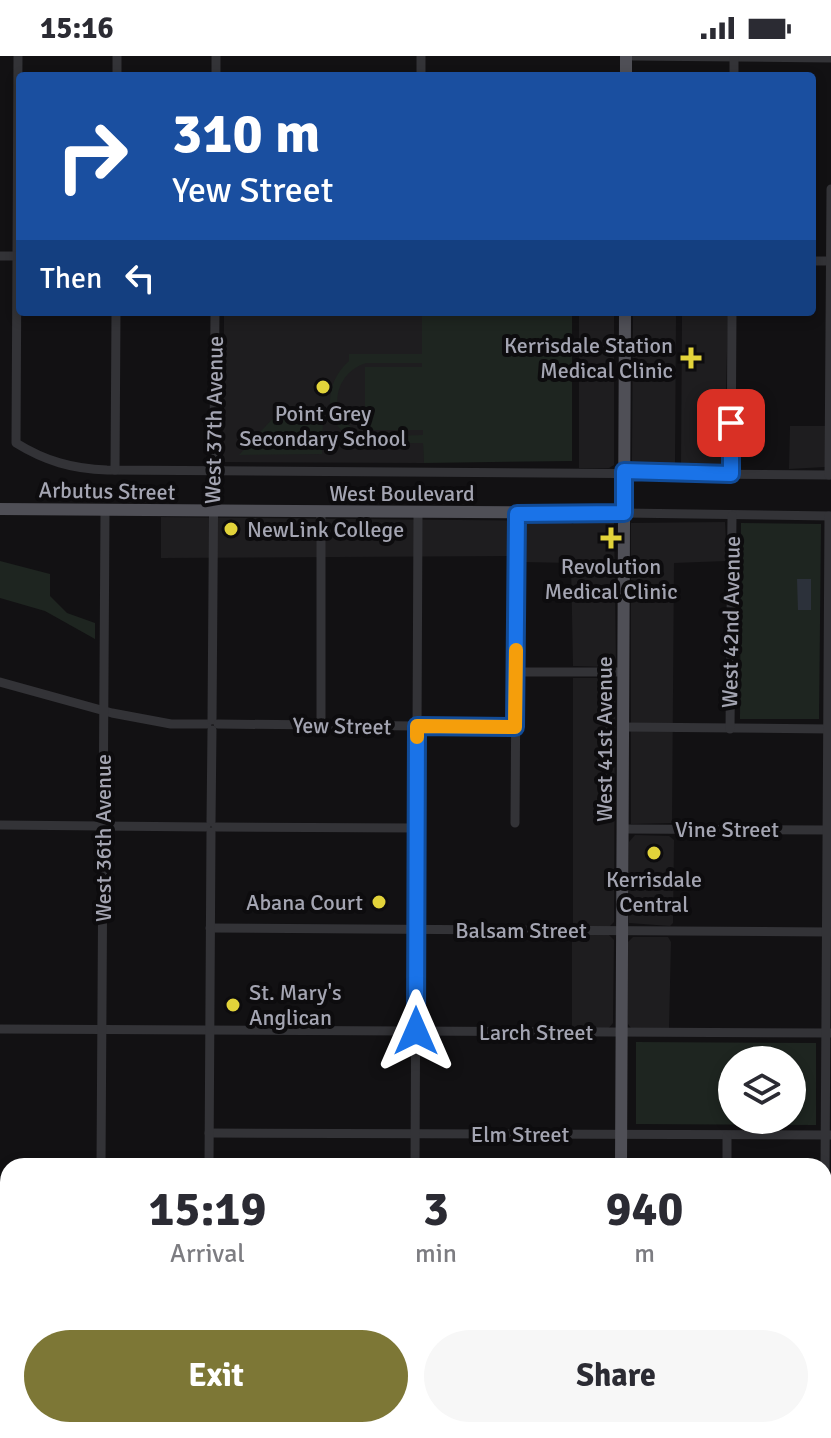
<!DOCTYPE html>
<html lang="en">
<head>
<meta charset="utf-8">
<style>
	body { margin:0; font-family:Signika,sans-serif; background:#f7f7f7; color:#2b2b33; height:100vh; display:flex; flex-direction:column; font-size:30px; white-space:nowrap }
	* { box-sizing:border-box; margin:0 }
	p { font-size:26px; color:#7c7c81 }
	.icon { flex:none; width:44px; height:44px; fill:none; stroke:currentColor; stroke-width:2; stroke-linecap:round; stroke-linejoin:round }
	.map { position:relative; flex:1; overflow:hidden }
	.side { position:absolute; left:0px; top:1102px; width:832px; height:280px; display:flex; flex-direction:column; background:#fff; border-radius:24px 24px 0 0; box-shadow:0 4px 12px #0003 }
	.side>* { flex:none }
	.hud { position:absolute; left:16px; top:16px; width:800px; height:244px; border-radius:8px; box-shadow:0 4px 12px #0003; background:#1a4fa0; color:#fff; overflow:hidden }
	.buttons { position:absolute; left:718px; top:990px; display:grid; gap:16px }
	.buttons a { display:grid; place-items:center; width:88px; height:88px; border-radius:50%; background:#fff; box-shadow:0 4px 12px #0003; font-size:40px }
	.pin { position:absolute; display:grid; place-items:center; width:68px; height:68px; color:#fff; margin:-34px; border-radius:16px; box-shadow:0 4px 12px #0006 }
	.me { position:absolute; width:88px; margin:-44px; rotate:0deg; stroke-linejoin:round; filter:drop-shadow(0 0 6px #0008) }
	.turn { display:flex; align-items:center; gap:28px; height:168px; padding:0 24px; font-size:36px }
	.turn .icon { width:104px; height:104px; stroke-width:2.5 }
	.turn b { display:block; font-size:56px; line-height:68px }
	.then { display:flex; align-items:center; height:76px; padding:0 24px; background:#0003; gap:16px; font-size:30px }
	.eta { display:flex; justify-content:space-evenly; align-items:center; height:136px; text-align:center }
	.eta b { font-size:48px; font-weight:700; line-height:56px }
	.primary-button { display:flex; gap:16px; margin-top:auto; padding:16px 24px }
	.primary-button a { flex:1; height:92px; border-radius:48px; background:#7d7736; color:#fff; font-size:32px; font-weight:700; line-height:92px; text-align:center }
	.primary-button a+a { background:#f7f7f7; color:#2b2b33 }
	.status { display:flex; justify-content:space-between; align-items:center; height:56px; padding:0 40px; background:#fff; direction:ltr }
	.status svg { height:22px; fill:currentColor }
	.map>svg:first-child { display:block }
	.built { fill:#1e1d1f }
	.green { fill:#1e2520; fill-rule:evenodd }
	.water { fill:#2c313a }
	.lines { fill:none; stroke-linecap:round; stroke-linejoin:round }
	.minor { stroke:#333337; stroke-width:9 }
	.major { stroke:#4f4f56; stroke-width:12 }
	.route-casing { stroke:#114b97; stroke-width:20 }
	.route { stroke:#1a73e8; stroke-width:14 }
	.slow { stroke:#f59e0b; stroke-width:14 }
	.poi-dot { fill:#e2d33a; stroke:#0d0c0e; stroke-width:3 }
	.labels { text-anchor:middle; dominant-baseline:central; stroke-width:8; stroke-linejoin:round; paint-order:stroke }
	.poi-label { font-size:22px; fill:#a4a5b2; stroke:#0d0c0e }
	.street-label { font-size:22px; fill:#a4a5b2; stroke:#0d0c0e }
</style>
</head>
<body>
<div class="status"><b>15:16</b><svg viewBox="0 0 49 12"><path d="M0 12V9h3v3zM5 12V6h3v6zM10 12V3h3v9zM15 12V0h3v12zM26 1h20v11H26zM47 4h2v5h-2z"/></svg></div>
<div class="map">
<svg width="831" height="1382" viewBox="0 0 831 1382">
	<rect width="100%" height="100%" fill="#121113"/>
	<g class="built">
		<polygon points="224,256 422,256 424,407 223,406"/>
		<polygon points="579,256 614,256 614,409 609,412 579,412"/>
		<polygon points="633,256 676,256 675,412 638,411 632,405"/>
		<polygon points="682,256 728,256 724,412 681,412"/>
		<polygon points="790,370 825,370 825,411 789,413"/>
		<polygon points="161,461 567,465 573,468 575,465 614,466 616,606 610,611 573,610 571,507 522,506 522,500 161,502"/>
		<polygon points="725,466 727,505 674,507 672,767 631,768 631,467"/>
		<polygon points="573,622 610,622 615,627 614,866 609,871 573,871"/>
		<polygon points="635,779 669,780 674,784 673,867 670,870 629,867 629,786"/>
		<polygon points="572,879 609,879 614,884 613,967 608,973 572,974"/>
		<polygon points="633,881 668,881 671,886 669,972 631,972 628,968 628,886"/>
	</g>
	<g class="green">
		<path d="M422,256H572V405L424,407L423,387C405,387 384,389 366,386C323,379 320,330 349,305V298H422ZM366,307H422V311H365V374H423V379C404,379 378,383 361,376C325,363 333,317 366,307Z"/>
		<polygon points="277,358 323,360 322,398 239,399"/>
		<polygon points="741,467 821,468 819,663 740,663"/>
		<polygon points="0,505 50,518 50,540 67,557 95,567 95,583 45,555 0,542"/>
		<path d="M636,986L816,987V1069L636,1068ZM732,1004H792V1064H732Z"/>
	</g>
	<polygon class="water" points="797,523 811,523 811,554 798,554"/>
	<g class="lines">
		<g class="minor">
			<path d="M18,0L16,387C45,405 73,413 107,414L831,419"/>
			<polyline points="421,0 421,20"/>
			<polyline points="633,0 831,2"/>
			<polyline points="117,20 117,0"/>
			<polyline points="216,20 216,0"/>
			<polyline points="734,20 734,1"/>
			<polyline points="0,200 20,200"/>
			<polyline points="812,205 831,205"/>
			<polyline points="115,414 116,256"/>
			<polyline points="731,418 732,256"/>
			<polyline points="829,419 831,133"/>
			<polyline points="624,457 831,460"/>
			<polyline points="516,616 624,616"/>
			<polyline points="0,626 112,657 171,668 207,668"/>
			<polyline points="212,664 215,256"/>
			<polyline points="218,668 515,671"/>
			<polyline points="321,669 321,457"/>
			<polyline points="623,671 831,673"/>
			<polyline points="730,673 732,460"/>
			<polyline points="211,766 212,674"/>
			<polyline points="515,767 517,458"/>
			<polyline points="0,769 206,771"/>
			<polyline points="216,771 417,772"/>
			<polyline points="623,773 831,774"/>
			<polyline points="210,872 831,876"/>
			<polyline points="0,973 831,977"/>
			<polyline points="209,1077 830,1079"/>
			<polyline points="101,1110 105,455"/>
			<polyline points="209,1110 211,776"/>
			<polyline points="415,1110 418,458"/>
			<polyline points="727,1110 727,1080"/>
			<polyline points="0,1200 8,1200"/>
			<polyline points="824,1280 829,460"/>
			<polyline points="824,1309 831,1309"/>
			<polyline points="0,1370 8,1370"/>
			<polyline points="100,1374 101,1382"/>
			<polyline points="205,1374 205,1382"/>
			<polyline points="310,1374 310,1382"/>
			<polyline points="415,1374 416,1382"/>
			<polyline points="730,1374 731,1382"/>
		</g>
		<g class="major">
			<polyline points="626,20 626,0"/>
			<polyline points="0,453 624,457"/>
			<polyline points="621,1110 625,256"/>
			<polyline points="623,1382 623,1374"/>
		</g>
	</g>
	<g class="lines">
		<g class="route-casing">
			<polyline id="route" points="416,975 417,670 515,671 517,458 624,457 624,415 731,418 731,367"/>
		</g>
		<use href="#route" class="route"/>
		<polyline class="slow" points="417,681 417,670 515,671 516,594"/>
	</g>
	<g class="poi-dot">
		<path d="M687 290h8v8h8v8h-8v8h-8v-8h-8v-8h8z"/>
		<circle cx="323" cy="331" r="8"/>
		<circle cx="231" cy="473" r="8"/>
		<path d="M607 470h8v8h8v8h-8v8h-8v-8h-8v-8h8z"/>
		<circle cx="654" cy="797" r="8"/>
		<circle cx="379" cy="846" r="8"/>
		<circle cx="233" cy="949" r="8"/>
	</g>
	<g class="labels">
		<g class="poi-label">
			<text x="673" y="289" text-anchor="end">Kerrisdale Station<tspan x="673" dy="25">Medical Clinic</tspan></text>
			<text x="323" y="357">Point Grey<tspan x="323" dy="25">Secondary School</tspan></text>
			<text x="247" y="473" text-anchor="start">NewLink College</text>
			<text x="611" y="510">Revolution<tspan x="611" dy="25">Medical Clinic</tspan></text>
			<text x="654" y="823">Kerrisdale<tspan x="654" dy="25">Central</tspan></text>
			<text x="363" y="846" text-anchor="end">Abana Court</text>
			<text x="249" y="936" text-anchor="start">St. Mary's<tspan x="249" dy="25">Anglican</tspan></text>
		</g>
		<g class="street-label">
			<text transform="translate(214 364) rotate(-89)">West 37th Avenue</text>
			<text transform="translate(107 435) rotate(1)">Arbutus Street</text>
			<text x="402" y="437">West Boulevard</text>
			<text transform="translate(731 566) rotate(-89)">West 42nd Avenue</text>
			<text transform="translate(342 670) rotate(1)">Yew Street</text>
			<text transform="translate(604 683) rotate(-90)">West 41st Avenue</text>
			<text x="727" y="773">Vine Street</text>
			<text transform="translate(103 782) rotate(-90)">West 36th Avenue</text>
			<text x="521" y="874">Balsam Street</text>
			<text x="536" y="976">Larch Street</text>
			<text x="520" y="1078">Elm Street</text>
		</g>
	</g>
</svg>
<div class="buttons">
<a><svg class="icon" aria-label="layers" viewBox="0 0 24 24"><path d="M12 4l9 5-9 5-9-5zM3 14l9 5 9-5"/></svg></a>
</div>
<div class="pin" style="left:731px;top:367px;background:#d93025"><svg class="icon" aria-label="arrive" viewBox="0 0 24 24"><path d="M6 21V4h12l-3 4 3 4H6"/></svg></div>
<svg class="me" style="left:416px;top:975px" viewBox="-20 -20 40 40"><path d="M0-17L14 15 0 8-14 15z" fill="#1a73e8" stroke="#fff" stroke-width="4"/></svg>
<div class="hud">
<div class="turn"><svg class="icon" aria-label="right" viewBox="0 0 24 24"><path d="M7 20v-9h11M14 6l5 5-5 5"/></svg><div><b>310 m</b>Yew Street</div></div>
<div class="then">Then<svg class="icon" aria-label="left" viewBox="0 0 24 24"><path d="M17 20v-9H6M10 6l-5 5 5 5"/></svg></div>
</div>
<section class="side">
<div class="eta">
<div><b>15:19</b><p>Arrival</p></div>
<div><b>3</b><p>min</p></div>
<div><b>940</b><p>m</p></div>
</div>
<div class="primary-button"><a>Exit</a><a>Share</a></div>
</section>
</div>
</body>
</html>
